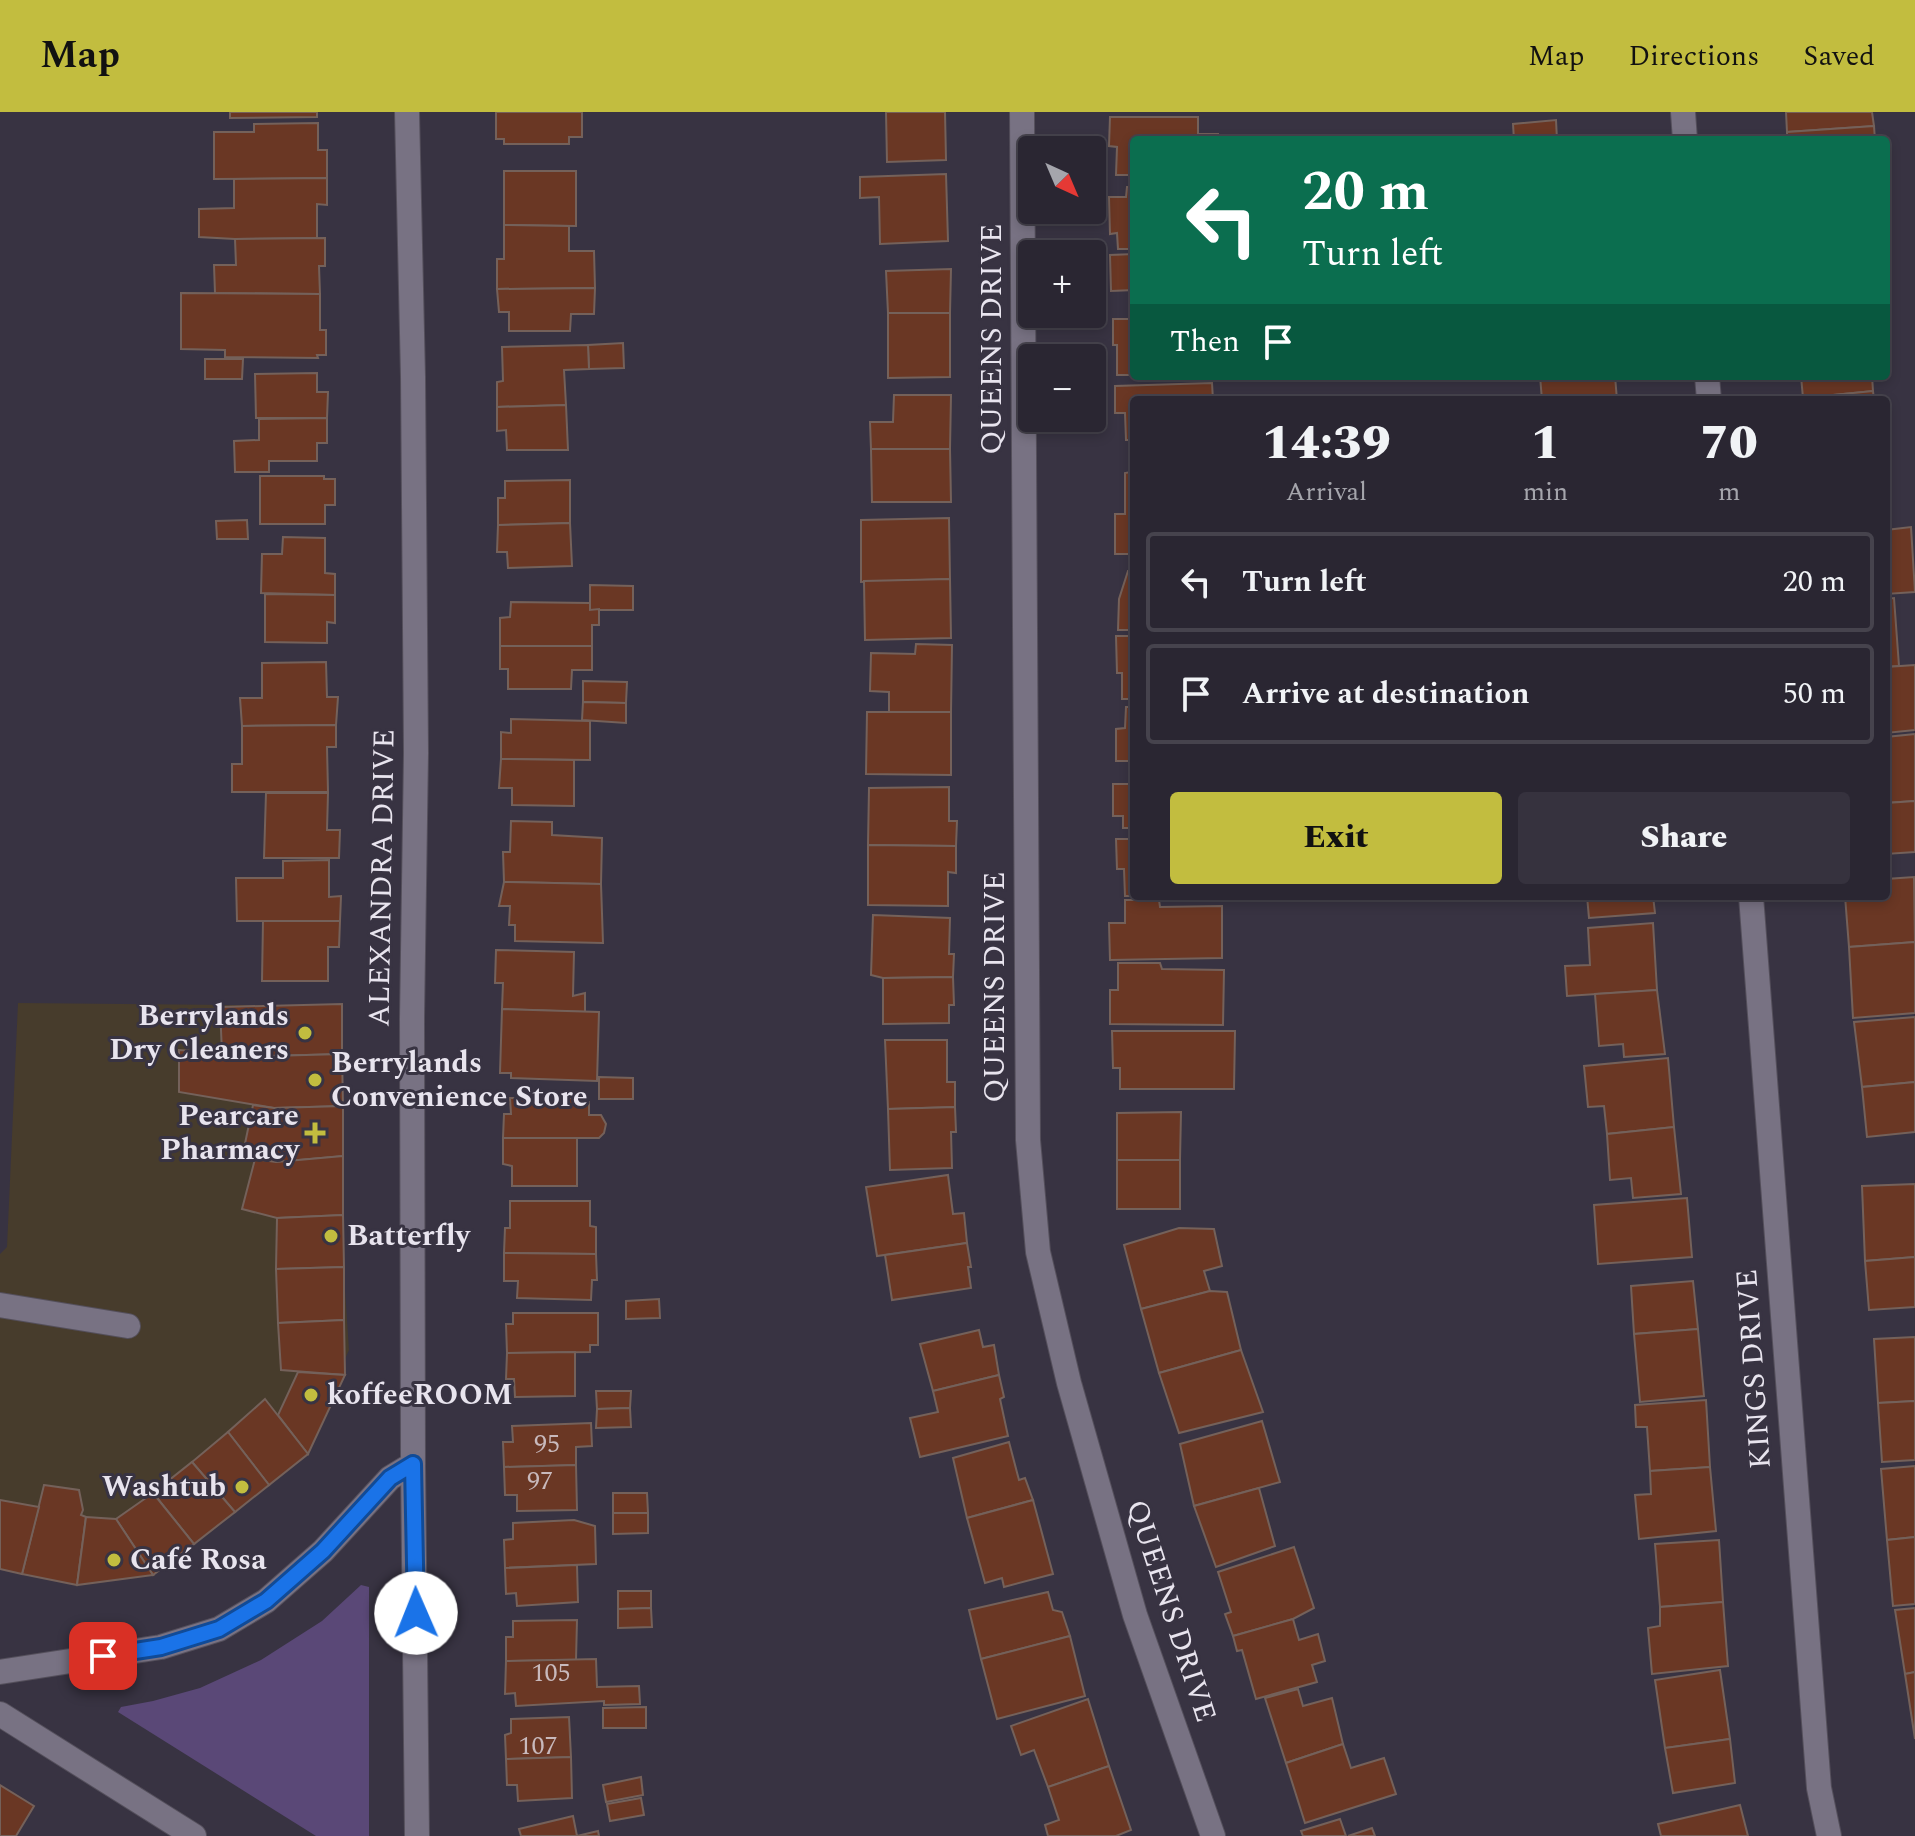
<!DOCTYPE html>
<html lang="en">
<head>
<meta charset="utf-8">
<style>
	body { margin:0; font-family:Spectral,serif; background:#36323e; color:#f1f3f6; height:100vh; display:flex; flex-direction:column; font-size:30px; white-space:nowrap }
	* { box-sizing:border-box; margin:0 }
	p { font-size:26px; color:#a5a5ac }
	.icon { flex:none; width:44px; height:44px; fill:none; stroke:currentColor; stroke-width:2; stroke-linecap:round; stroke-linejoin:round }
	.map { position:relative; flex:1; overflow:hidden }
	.details { position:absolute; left:1130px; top:284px; width:760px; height:504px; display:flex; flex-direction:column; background:#2a2632; border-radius:8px; box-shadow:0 4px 12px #0003,0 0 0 2px #46434d }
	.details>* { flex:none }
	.banner { position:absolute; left:1130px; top:24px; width:760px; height:244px; border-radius:8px; box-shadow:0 4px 12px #0003,0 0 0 2px #46434d; background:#0b6e4f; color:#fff; overflow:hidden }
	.needle { width:52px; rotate:136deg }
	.buttons { position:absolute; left:1018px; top:24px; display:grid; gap:16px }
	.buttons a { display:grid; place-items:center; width:88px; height:88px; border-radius:8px; background:#2a2632; box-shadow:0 4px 12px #0003,0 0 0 2px #46434d; font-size:40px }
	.pin { position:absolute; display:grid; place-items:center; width:68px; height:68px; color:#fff; margin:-34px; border-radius:16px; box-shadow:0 4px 12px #0006 }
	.me { position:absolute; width:88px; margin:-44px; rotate:359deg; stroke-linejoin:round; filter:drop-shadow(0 0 6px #0008) }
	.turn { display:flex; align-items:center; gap:28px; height:168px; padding:0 40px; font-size:36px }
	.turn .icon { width:104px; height:104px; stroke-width:2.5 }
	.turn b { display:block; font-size:56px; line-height:68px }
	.then { display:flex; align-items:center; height:76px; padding:0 40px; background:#0003; gap:16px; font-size:30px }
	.eta { display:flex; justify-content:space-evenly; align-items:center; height:136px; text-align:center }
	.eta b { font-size:48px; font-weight:800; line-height:56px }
	.action { display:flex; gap:16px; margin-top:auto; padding:16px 40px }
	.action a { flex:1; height:92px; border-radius:8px; background:#c2bd3f; color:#111; font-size:32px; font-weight:800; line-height:92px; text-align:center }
	.action a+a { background:#36323e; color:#f1f3f6 }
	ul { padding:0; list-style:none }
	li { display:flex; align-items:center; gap:24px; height:100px; margin:0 16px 12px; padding:0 24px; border:4px solid #46434d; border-radius:8px }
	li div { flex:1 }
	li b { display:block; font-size:30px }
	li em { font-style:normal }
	header { display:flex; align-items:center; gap:48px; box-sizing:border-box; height:112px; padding:0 40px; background:#c2bd3f; color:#111 }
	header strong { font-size:38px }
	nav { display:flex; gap:44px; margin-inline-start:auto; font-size:28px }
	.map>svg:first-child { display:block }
	.commercial { fill:#473c2c }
	.green { fill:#5a4877 }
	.building { fill:#6a3724; stroke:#74615a; stroke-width:2 }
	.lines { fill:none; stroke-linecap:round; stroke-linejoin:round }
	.lane-casing { stroke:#544f5b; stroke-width:26 }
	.street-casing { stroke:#544f5b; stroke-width:26 }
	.secondary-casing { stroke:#544f5b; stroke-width:26 }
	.lane { stroke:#787283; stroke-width:24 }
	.street { stroke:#787283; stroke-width:24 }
	.secondary { stroke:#787283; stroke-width:24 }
	.route-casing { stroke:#114b97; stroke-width:20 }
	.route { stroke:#1a73e8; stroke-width:14 }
	.poi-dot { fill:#c2bd3f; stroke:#383342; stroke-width:3 }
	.labels { text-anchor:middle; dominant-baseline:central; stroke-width:6; stroke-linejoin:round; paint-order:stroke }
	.number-label { font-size:26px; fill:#c8b9bc }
	.street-label { font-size:30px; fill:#e8e4ee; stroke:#383342 }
	.poi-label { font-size:30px; font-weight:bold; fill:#e8e4ee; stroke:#383342; text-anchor:start }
</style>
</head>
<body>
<header>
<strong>Map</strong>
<nav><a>Map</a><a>Directions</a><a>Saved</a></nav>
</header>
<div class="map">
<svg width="1915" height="1724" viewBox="0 0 1915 1724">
	<rect width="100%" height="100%" fill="#383342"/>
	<polygon class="commercial" points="18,891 326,894 349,1238 309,1327 165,1447 0,1445 0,1142 7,1135"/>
	<polygon class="green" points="361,1473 369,1475 369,1724 316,1724 118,1600 121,1595 153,1589 200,1576 261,1548 322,1509"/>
	<g class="building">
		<polygon points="230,0 317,0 317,5 230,6"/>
		<polygon points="496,0 582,0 582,25 569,25 569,32 504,32 504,27 496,27"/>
		<polygon points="886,0 945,0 946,48 887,50"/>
		<polygon points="1786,0 1872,0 1874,14 1787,20"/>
		<polygon points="1110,5 1198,5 1198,22 1218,22 1218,28 1134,28 1134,63 1116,63 1117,35 1109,34"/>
		<polygon points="1556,8 1557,28 1514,28 1513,12"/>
		<polygon points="318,11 318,38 327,38 327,66 214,67 214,20 254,20 254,12"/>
		<polygon points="1874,14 1875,28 1787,28 1787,20"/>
		<polygon points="504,59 576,59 576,114 504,113"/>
		<polygon points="946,62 948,129 880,132 879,85 860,86 860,65"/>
		<polygon points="327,66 327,93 317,92 317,126 235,127 199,125 199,97 234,96 234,67"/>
		<polygon points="1127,75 1134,75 1134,137 1118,137 1117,121 1110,122 1109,85 1126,85"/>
		<polygon points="504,113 569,114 569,139 594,139 595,176 497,177 497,147 504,147"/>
		<polygon points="325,126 325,154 319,154 320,182 215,181 214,153 236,153 235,127"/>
		<polygon points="1134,142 1134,178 1111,179 1110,143"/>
		<polygon points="951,157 950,201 888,201 886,159"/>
		<polygon points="595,176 594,202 571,202 570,219 509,219 509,200 499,200 497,177"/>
		<polygon points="181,181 320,182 320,218 326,218 326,243 317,243 318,246 225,245 225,238 181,237"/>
		<polygon points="888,201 950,201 950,265 888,266"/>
		<polygon points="1113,207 1134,207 1134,263 1117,263 1117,233 1113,233"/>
		<polygon points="623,231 624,256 589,257 588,233"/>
		<polygon points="588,233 589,257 564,258 566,293 497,295 497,270 503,269 502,235"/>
		<polygon points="205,247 243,247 242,267 205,267"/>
		<polygon points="317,261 317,280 328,280 327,306 256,306 255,262"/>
		<polygon points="1540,264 1615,264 1617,288 1542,288"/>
		<polygon points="1801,264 1872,264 1873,279 1803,286"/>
		<polygon points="1212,271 1213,288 1134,288 1134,328 1126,328 1125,301 1115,301 1115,274"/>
		<polygon points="1873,279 1874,288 1803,288 1803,286"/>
		<polygon points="894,283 951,283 950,337 871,337 870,310 893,310"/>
		<polygon points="566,293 568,338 507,338 506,318 497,319 497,295"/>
		<polygon points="327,306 327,331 317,331 317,349 269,349 269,360 235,360 234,329 259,328 259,307"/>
		<polygon points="1131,331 1134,331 1134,442 1115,442 1115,402 1125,402 1125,361 1131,360"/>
		<polygon points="871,337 950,337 951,390 872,390"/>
		<polygon points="260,364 324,364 324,367 335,367 335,393 325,393 325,412 260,412"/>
		<polygon points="570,368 570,411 498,413 498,386 505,386 505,369"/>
		<polygon points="949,406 950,467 861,470 861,408"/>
		<polygon points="247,408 248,427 217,427 216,409"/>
		<polygon points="570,411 572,454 508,456 507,440 497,440 498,413"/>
		<polygon points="1911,415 1915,480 1886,482 1886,418"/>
		<polygon points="283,425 325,426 325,461 335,462 335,483 261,481 262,442 282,442"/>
		<polygon points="1128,459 1134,459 1134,518 1118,518 1119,487"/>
		<polygon points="950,467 951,526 865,528 864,469"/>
		<polygon points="590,473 633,474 633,498 590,498"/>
		<polygon points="265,482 335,483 335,511 327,510 327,531 265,530"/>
		<polygon points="1894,486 1899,554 1886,555 1886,487"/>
		<polygon points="511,490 590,491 590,498 599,497 599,513 592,513 592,534 500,534 500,506 510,505"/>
		<polygon points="1116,524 1134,524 1134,587 1122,587 1122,561 1117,561"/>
		<polygon points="916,532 952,533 951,600 889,600 889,580 870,579 871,541 915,542"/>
		<polygon points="500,534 592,534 592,558 572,558 571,577 508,577 508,557 500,557"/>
		<polygon points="326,550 327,585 338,585 336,613 242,614 240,586 262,586 262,551"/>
		<polygon points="1915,553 1915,618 1886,621 1886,555"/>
		<polygon points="583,569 627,570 626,591 583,590"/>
		<polygon points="583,590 626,591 626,611 582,608"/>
		<polygon points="1126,595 1134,595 1134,649 1116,649 1116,617 1125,616"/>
		<polygon points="867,600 951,600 951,663 866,662"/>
		<polygon points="511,607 590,609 590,648 501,647 501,620 511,621"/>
		<polygon points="336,613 336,635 327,635 328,680 232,680 232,652 242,652 242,614"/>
		<polygon points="1915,622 1915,689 1886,691 1886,625"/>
		<polygon points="501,647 574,648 574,694 512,693 512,676 499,676"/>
		<polygon points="1113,672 1134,672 1134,716 1123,716 1123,704 1113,704"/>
		<polygon points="949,675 949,709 957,709 956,734 868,733 869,676"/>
		<polygon points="266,681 328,681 327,718 340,718 339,746 264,746"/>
		<polygon points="1915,689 1915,740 1886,742 1886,691"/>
		<polygon points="511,709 552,710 552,723 602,726 601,772 504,770 503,740 510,740"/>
		<polygon points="1116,727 1134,727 1134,784 1125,784 1124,757 1117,757"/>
		<polygon points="868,733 956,734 956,761 948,760 948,794 868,793"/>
		<polygon points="329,748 329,785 341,784 340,809 237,809 236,766 283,766 283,749"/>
		<polygon points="1914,765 1915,830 1849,835 1845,784 1886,784 1886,767"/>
		<polygon points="504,770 601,772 603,831 515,829 515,813 509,813 510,794 499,794"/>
		<polygon points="1587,784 1653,784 1655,801 1589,806"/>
		<polygon points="1125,788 1159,788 1160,795 1222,794 1222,846 1110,848 1109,811 1125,811"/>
		<polygon points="873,803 950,806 949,842 954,842 953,865 883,866 871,863"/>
		<polygon points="263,809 340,809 339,835 328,835 328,869 262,869"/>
		<polygon points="1653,811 1657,878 1567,884 1565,854 1590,853 1588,816"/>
		<polygon points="1915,830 1915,901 1853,906 1849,835"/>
		<polygon points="496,838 574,840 573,884 585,881 585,900 502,897 503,871 495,871"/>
		<polygon points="1118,851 1160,851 1162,857 1224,858 1223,913 1110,912 1110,878 1118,878"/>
		<polygon points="953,865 954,893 949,893 949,911 883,912 883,866"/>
		<polygon points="1657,878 1665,942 1624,945 1623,932 1599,934 1595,882"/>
		<polygon points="342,892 342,942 269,944 222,941 220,895"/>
		<polygon points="502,897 599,900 597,969 511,966 511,961 500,961"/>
		<polygon points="1915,905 1915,970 1862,975 1854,910"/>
		<polygon points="1112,919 1235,919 1234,977 1120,977 1120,956 1113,956"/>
		<polygon points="885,928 947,928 947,970 955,970 955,995 888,997"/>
		<polygon points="179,938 269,944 342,942 343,994 274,996 179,980"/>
		<polygon points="1668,946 1674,1015 1607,1022 1604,994 1588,995 1584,954"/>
		<polygon points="599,965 633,966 633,987 599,987"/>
		<polygon points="1915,970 1915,1020 1867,1025 1862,975"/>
		<polygon points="510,986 574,986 574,990 589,990 589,1003 601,1003 606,1012 604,1021 599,1026 503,1026 504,1002 511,1002"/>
		<polygon points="253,993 274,996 343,994 343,1044 276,1050 242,1046"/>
		<polygon points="955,995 956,1020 951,1020 952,1056 890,1058 888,997"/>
		<polygon points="1181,1000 1180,1048 1117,1048 1117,1001"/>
		<polygon points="1674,1015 1681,1082 1633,1086 1631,1066 1610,1068 1607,1022"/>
		<polygon points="503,1026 577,1026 577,1074 512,1074 512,1054 503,1052"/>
		<polygon points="343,1044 343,1103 277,1106 242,1097 255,1047 276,1050"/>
		<rect x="1117" y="1048" width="63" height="49"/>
		<polygon points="948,1063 953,1102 964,1101 967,1131 877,1144 866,1075"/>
		<polygon points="1915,1072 1915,1145 1865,1149 1862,1074"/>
		<polygon points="1687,1086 1692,1145 1598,1152 1594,1093"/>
		<polygon points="510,1089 590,1089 590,1114 596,1115 596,1142 504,1141 505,1116 510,1116"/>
		<polygon points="343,1103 344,1155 276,1157 277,1106"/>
		<polygon points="1179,1116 1214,1117 1222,1154 1204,1159 1210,1179 1141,1197 1124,1133"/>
		<polygon points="967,1131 971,1155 968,1155 971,1176 892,1188 885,1143"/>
		<polygon points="504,1141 596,1142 597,1168 592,1168 591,1188 517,1186 518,1169 504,1169"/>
		<polygon points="1915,1145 1915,1195 1869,1198 1865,1149"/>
		<polygon points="344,1155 344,1208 278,1211 276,1157"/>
		<polygon points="1693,1169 1698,1217 1634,1222 1631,1174"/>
		<polygon points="1210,1179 1227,1180 1241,1238 1159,1261 1141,1197"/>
		<polygon points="659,1187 660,1206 626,1207 626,1189"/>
		<polygon points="513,1201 598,1201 598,1233 590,1233 590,1240 507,1241 506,1212 513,1212"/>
		<polygon points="344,1208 345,1263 281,1258 278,1211"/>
		<polygon points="1698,1217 1704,1284 1640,1290 1634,1222"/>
		<polygon points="979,1218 983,1235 994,1233 999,1263 933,1279 920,1232"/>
		<polygon points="1915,1225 1915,1289 1878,1291 1874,1227"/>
		<polygon points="1241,1238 1263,1300 1179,1321 1159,1261"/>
		<polygon points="575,1240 575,1284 515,1285 514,1267 506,1267 507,1241"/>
		<polygon points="298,1260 345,1263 308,1342 278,1303"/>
		<polygon points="999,1263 1004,1285 1000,1287 1008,1324 920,1345 910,1306 938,1300 933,1279"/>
		<polygon points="596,1279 631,1279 630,1296 597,1297"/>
		<polygon points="265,1287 308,1342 269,1373 228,1320"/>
		<polygon points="1706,1288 1710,1355 1650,1359 1647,1315 1636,1315 1635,1293"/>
		<polygon points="1915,1289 1915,1348 1882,1350 1878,1291"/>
		<polygon points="630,1296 631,1315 596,1316 597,1297"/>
		<polygon points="1262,1309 1280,1370 1194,1394 1180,1332"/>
		<polygon points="591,1311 592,1334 576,1335 576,1353 504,1355 503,1330 513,1330 512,1314"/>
		<polygon points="228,1320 269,1373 235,1400 192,1350"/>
		<polygon points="1009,1330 1019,1368 1025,1366 1033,1388 967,1406 953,1346"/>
		<polygon points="192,1350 235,1400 194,1432 153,1381"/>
		<polygon points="576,1353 577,1398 517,1399 517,1383 505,1383 504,1355"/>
		<polygon points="1915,1354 1915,1425 1887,1428 1881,1357"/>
		<polygon points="1710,1355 1716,1419 1639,1427 1635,1383 1651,1382 1650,1359"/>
		<polygon points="44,1373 79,1378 83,1398 81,1403 86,1405 77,1473 22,1462"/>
		<polygon points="1259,1376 1275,1434 1216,1455 1194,1394"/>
		<polygon points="153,1381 194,1432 153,1463 116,1407"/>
		<polygon points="613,1381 647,1381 648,1401 613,1401"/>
		<polygon points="0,1388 39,1395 22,1462 0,1457"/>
		<polygon points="1033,1388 1053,1462 1004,1475 1002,1466 985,1471 967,1406"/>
		<polygon points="613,1401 648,1401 648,1421 613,1422"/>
		<polygon points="86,1405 116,1407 153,1463 77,1473"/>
		<polygon points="574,1408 595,1414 596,1452 505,1456 504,1428 513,1427 513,1411"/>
		<polygon points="1915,1425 1915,1492 1893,1494 1887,1428"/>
		<polygon points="1719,1428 1723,1490 1660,1495 1655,1432"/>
		<polygon points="1294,1435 1314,1496 1293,1507 1233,1524 1225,1502 1231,1500 1218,1460"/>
		<polygon points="577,1453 578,1490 517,1494 516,1481 506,1482 505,1456"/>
		<polygon points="618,1479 651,1479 651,1496 618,1497"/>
		<polygon points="1048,1480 1053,1498 1062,1500 1070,1524 981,1547 969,1498"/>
		<polygon points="1723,1490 1728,1554 1652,1562 1648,1516 1660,1514 1660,1495"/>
		<polygon points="651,1496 652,1515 618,1516 618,1497"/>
		<polygon points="1915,1496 1915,1560 1905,1562 1895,1498"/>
		<polygon points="1293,1507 1299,1528 1318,1522 1325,1549 1312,1553 1317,1570 1256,1587 1242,1538 1237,1539 1233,1524"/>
		<polygon points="577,1508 576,1548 506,1549 506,1525 513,1525 513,1509"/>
		<polygon points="1070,1524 1085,1584 997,1607 981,1547"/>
		<polygon points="596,1547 597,1575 639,1574 640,1592 604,1593 604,1589 516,1594 515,1581 505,1582 506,1549"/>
		<polygon points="1720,1558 1730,1627 1665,1636 1655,1568"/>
		<polygon points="1915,1560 1915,1627 1905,1562"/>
		<polygon points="1298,1577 1303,1594 1332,1586 1343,1632 1286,1651 1265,1586"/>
		<polygon points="1088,1587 1109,1654 1048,1675 1034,1638 1021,1643 1011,1614"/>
		<polygon points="646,1595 646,1616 603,1616 603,1596"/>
		<polygon points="569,1605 571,1645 506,1647 505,1623 511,1621 511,1607"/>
		<polygon points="1730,1627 1735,1671 1673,1681 1665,1636"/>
		<polygon points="1343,1632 1351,1656 1384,1646 1396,1682 1305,1711 1286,1651"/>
		<polygon points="571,1645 572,1686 518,1689 517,1673 507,1673 506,1647"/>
		<polygon points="1109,1654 1131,1718 1116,1724 1048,1724 1045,1713 1059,1708 1048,1675"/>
		<polygon points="641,1665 643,1683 606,1690 603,1673"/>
		<polygon points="0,1673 34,1694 16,1724 0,1724"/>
		<polygon points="641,1686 644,1703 610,1709 607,1692"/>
		<polygon points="1740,1693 1748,1724 1661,1724 1658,1712"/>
		<polygon points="573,1704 577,1724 598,1719 599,1724 521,1724 519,1717"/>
		<polygon points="1340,1707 1346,1724 1303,1724 1301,1719"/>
		<polygon points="1372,1716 1375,1724 1348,1724"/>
	</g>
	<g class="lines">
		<g class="lane-casing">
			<polyline id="lane" points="0,1193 128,1214"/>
		</g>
		<g class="street-casing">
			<g id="street">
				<polyline points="1022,0 1028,1028 1038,1140 1069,1271 1135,1503 1213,1724"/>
				<polyline points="1683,0 1685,28"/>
				<polyline points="1707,264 1709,288"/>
				<polyline points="1751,784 1819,1676 1829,1724"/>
			</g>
		</g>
		<g class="secondary-casing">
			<g id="secondary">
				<polyline points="407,0 413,265 416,641 412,907 413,1352 417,1724"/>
				<polyline points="0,1560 161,1535 219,1517 266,1489 323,1439 390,1366 413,1352"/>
				<polyline points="0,1602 194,1724"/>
			</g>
		</g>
		<use href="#lane" class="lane"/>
		<use href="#street" class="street"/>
		<use href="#secondary" class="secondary"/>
	</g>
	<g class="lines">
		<g class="route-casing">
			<polyline id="route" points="103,1544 161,1535 219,1517 266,1489 323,1439 390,1366 413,1352 416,1501"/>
		</g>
		<use href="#route" class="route"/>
	</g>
	<g class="poi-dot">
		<circle cx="305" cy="921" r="8"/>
		<circle cx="315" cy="968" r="8"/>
		<path d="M311 1009h8v8h8v8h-8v8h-8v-8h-8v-8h8z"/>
		<circle cx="331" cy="1124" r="8"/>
		<circle cx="311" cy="1283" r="8"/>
		<circle cx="242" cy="1375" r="8"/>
		<circle cx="114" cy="1448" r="8"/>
	</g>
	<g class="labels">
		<g class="number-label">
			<text x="547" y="1332">95</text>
			<text x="540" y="1369">97</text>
			<text x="551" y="1561">105</text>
			<text x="538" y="1634">107</text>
		</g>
		<g class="street-label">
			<text transform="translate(992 227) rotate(-90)">QUEENS DRIVE</text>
			<text transform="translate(382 766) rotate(-89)">ALEXANDRA DRIVE</text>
			<text transform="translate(995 875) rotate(-90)">QUEENS DRIVE</text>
			<text transform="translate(1754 1257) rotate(-94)">KINGS DRIVE</text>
			<text transform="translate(1171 1499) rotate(72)">QUEENS DRIVE</text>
		</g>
		<g class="poi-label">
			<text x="289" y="904" text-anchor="end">Berrylands<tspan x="289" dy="34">Dry Cleaners</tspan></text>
			<text x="331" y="951">Berrylands<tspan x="331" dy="34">Convenience Store</tspan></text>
			<text x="299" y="1004" text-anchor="end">Pearcare<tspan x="299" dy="34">Pharmacy</tspan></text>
			<text x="347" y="1124">Batterfly</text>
			<text x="327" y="1283">koffeeROOM</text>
			<text x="226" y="1375" text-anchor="end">Washtub</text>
			<text x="130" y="1448">Café Rosa</text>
		</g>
	</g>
</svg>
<div class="buttons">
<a><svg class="needle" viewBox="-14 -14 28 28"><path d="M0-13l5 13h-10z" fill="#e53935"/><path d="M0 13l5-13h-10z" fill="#a5a5ac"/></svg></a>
<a>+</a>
<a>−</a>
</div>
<div class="pin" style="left:103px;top:1544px;background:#d93025"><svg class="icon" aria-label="arrive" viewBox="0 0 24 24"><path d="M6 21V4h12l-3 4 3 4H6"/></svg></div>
<svg class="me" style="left:416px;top:1501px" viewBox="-20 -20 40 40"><circle r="19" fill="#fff"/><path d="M0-13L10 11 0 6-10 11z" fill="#1a73e8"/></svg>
<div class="banner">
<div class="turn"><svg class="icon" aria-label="left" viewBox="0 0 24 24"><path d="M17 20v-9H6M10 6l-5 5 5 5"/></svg><div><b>20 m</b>Turn left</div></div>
<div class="then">Then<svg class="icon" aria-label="arrive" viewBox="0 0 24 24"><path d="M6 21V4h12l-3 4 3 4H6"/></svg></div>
</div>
<section class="details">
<div class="eta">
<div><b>14:39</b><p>Arrival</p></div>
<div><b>1</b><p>min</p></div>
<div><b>70</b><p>m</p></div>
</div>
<ul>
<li><svg class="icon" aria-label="left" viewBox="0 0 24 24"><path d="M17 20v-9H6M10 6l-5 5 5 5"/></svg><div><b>Turn left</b></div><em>20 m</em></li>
<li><svg class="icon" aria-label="arrive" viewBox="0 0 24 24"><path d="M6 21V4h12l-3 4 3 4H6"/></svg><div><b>Arrive at destination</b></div><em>50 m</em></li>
</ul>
<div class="action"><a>Exit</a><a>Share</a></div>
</section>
</div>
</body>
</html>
